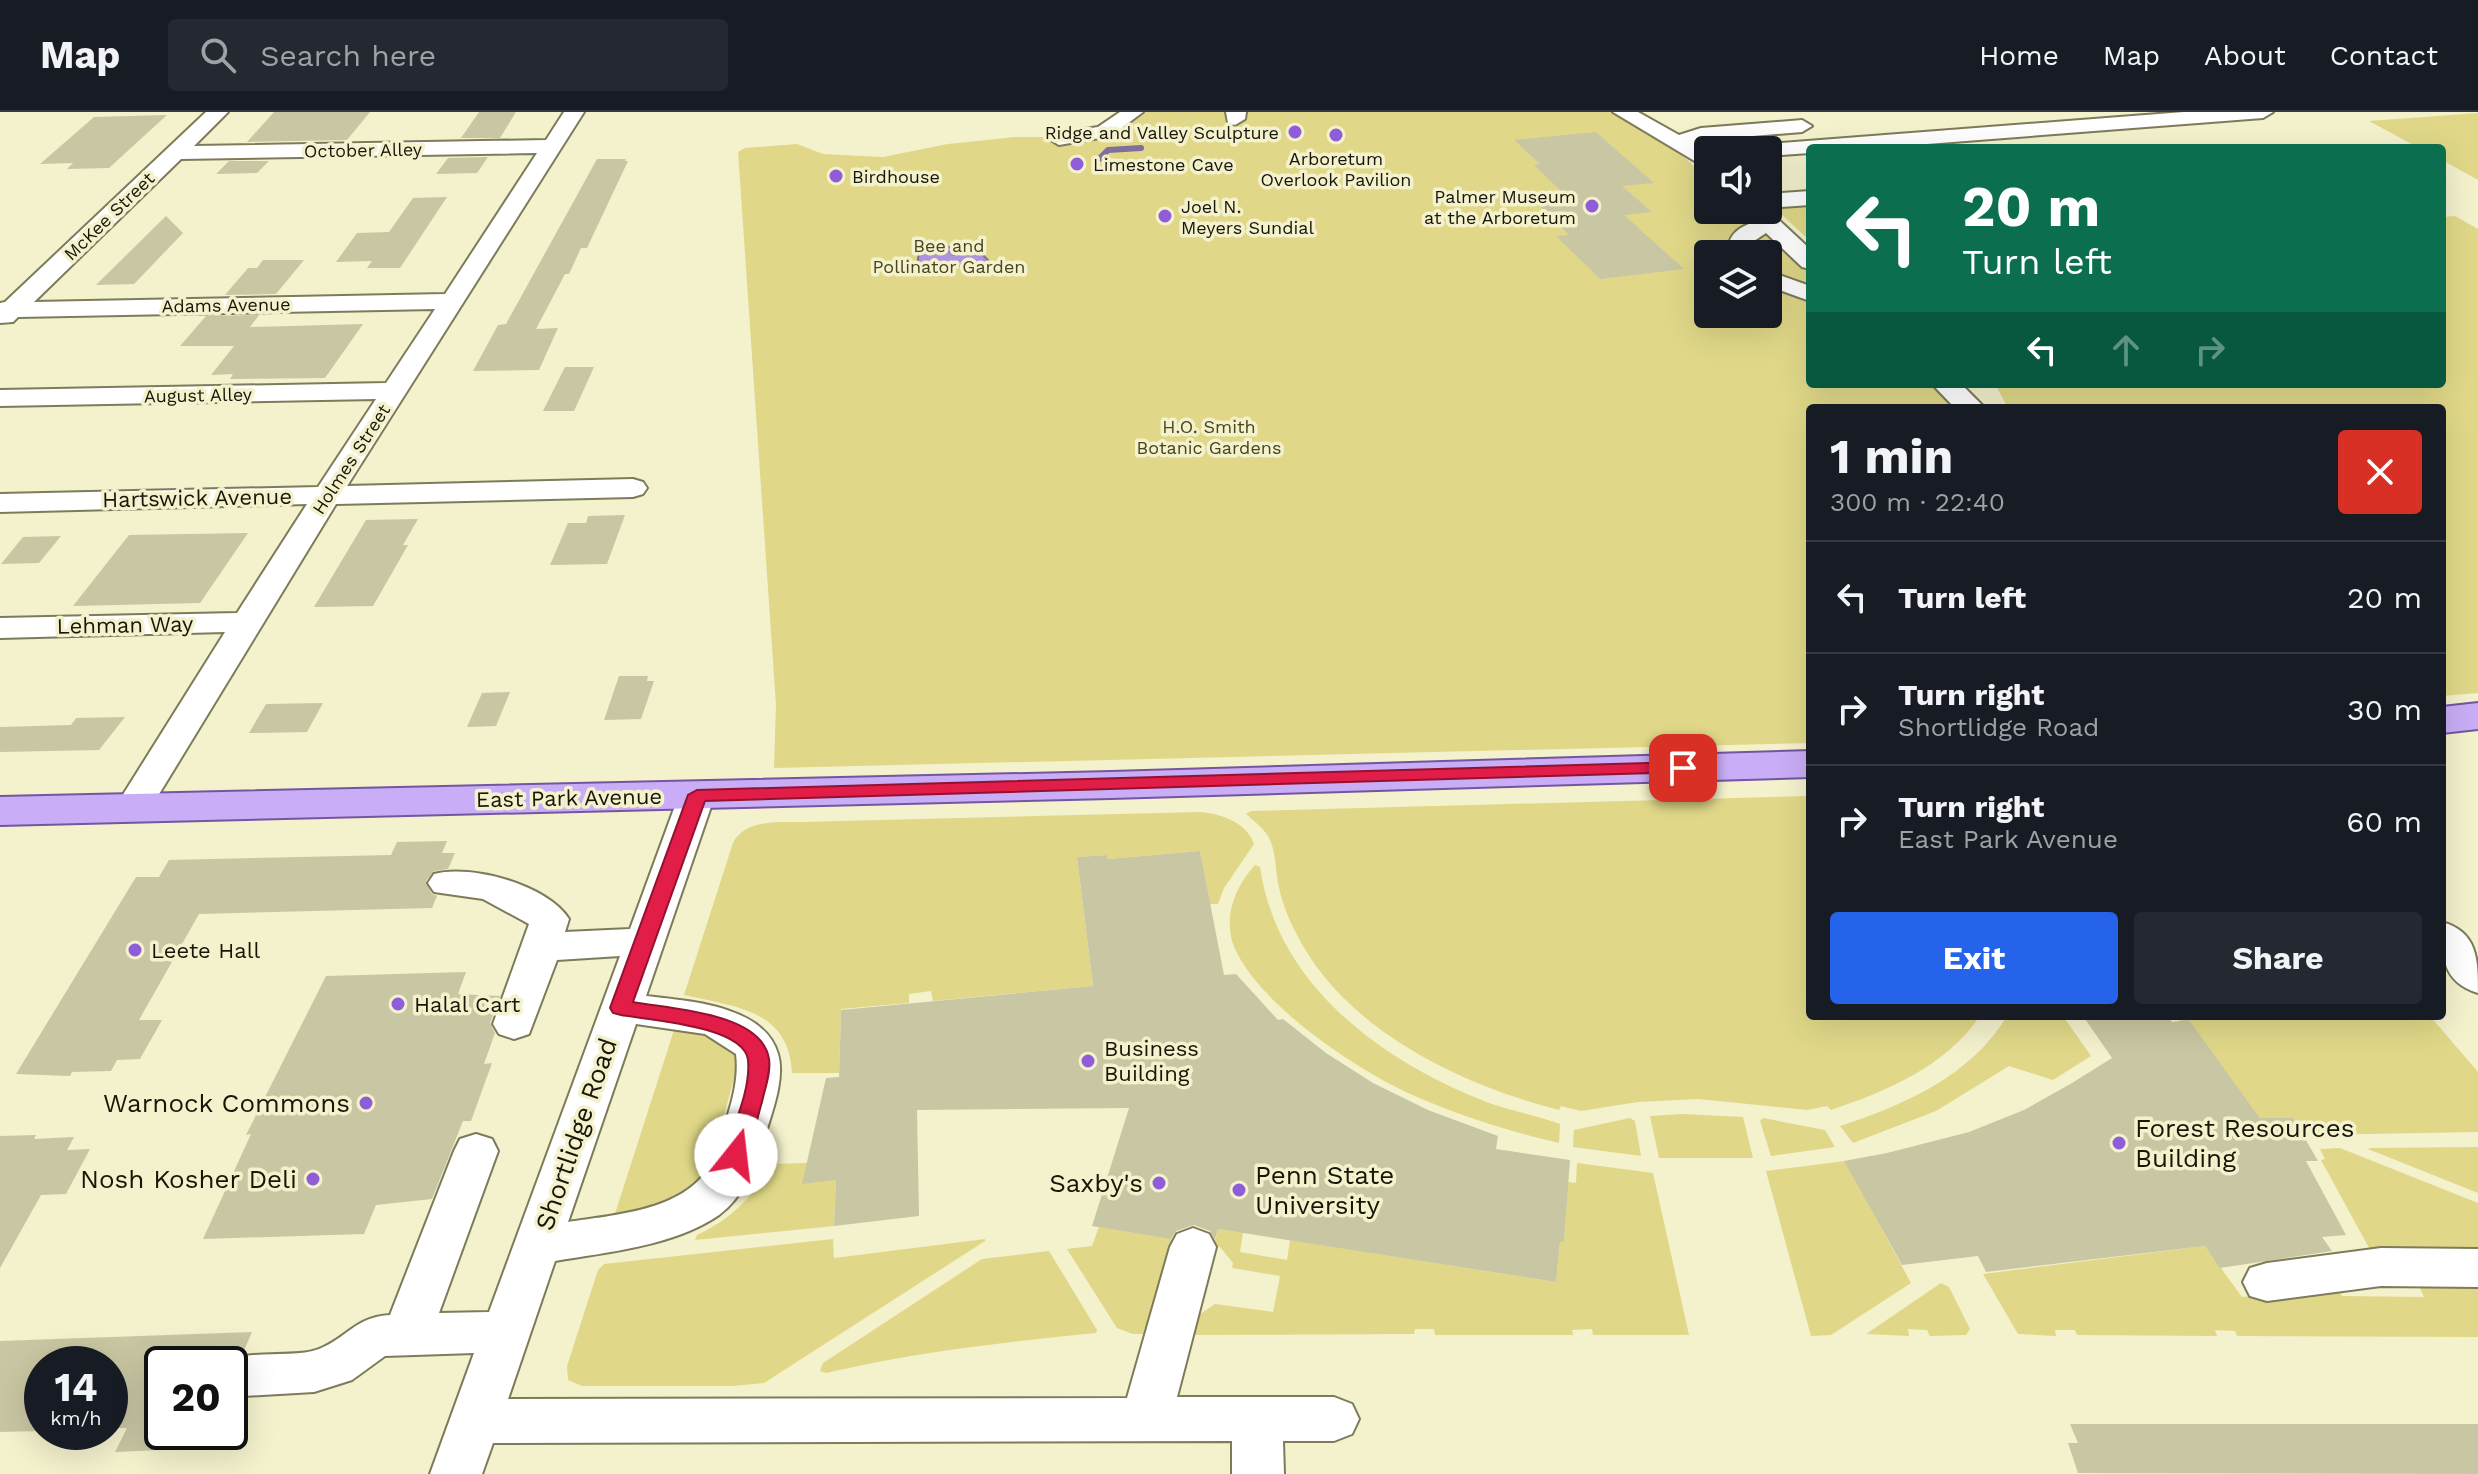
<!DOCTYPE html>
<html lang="en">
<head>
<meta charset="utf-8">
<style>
	body { margin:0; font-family:"Work Sans",sans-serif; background:#242831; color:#f1f3f6; height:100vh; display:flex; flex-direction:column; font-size:30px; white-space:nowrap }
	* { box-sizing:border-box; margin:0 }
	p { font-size:26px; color:#9ea1a6 }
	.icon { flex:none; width:44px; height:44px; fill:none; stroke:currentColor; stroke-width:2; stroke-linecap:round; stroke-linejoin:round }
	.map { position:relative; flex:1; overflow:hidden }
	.details { position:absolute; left:1806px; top:292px; width:640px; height:616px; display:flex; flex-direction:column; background:#171b24; border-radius:8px; box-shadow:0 8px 32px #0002 }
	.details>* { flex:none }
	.banner { position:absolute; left:1806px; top:32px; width:640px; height:244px; border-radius:8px; box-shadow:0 8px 32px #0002; background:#0b6e4f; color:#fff; overflow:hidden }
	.tools { position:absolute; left:1694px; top:24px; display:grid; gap:16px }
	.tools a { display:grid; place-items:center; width:88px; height:88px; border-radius:8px; background:#171b24; box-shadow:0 8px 32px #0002; font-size:40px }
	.speed { position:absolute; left:24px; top:1234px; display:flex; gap:16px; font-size:40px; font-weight:700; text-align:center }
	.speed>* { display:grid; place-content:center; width:104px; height:104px; border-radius:50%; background:#171b24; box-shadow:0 8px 32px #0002; line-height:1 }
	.speed small { font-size:20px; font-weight:400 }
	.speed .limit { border:4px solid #111; border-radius:12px; background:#fff; color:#111 }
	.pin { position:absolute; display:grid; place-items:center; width:68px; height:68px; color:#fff; margin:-34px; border-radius:16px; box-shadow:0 4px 12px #0006 }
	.me { position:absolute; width:88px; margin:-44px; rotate:16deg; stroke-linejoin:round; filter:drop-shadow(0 0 6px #0008) }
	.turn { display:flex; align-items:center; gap:28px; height:168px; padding:0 24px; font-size:36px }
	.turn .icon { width:104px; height:104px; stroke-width:2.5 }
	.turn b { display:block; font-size:56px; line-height:68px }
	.lanes { display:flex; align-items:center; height:76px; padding:0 24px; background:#0003; justify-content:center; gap:40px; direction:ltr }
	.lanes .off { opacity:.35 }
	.round { display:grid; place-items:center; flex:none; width:84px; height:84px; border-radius:8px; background:#242831 }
	.overview { display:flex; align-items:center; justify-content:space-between; height:136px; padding:0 24px }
	h1 { font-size:48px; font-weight:700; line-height:60px }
	.action { display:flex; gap:16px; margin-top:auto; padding:16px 24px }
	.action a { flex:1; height:92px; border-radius:8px; background:#2563eb; color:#fff; font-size:32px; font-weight:700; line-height:92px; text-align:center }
	.action a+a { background:#242831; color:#f1f3f6 }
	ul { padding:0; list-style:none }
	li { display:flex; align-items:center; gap:24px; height:112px; padding:0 24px; border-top:2px solid #363941 }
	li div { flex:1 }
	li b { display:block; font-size:30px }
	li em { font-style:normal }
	header { display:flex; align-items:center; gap:48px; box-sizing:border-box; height:112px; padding:0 40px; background:#171b24; border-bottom:2px solid #363941 }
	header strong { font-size:38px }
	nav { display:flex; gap:44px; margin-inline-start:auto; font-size:28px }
	.search { width:560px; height:72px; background:#242831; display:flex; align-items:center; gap:20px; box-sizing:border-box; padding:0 28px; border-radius:8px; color:#9ea1a6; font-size:30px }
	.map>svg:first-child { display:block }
	.green { fill:#e0d888; fill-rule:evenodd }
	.water { fill:#ad94dd; stroke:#806e9d; stroke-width:2 }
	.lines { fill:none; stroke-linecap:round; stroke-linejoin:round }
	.stream { stroke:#806e9d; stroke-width:6 }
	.building { fill:#c9c6a3 }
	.minor-casing { stroke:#7e7b5a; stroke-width:4 }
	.major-casing { stroke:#74559f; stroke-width:4 }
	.minor { fill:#fff; fill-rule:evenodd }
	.major { fill:#c9adf6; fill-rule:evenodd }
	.route { fill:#e11d48; stroke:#92132f; stroke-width:2 }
	.poi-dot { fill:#8e5dd7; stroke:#f4f1cd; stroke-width:3 }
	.labels { text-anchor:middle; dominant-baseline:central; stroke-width:7; stroke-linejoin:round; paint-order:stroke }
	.far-poi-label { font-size:18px; fill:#181609; stroke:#f4f1cd; text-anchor:start }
	.far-street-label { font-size:18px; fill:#181609; stroke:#f4f1cd }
	.far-park-label { font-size:18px; fill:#48441f; stroke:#f4f1cd }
	.street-label { font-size:22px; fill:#181609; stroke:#f4f1cd }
	.poi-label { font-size:22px; fill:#181609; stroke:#f4f1cd; text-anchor:start }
	.near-poi-label { font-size:26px; fill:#181609; stroke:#f4f1cd; text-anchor:end }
	.near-street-label { font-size:26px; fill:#181609; stroke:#f4f1cd }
</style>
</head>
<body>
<header>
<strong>Map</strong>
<div class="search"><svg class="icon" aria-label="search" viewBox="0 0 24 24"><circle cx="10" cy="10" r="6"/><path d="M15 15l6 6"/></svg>Search here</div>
<nav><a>Home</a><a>Map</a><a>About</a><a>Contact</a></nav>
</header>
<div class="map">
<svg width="2478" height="1362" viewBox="0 0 2478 1362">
	<rect width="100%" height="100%" fill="#f4f1cd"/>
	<g class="green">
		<path d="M1126,0H1635L1708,67V98H1743L1810,160V272H1931L1956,296H1810V631L774,656L776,593L738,40L745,36L797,32L823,42L883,45L948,32L1015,25H1057L1097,18ZM1708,142H1768V202H1708Z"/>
		<polygon points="2478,1 2478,68 2442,48 2442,36 2419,36 2369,9"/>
		<polygon points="1810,91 1810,129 1777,98 1785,94"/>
		<polygon points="2455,104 2478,117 2478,581 2442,584 2442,296 2008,296 1995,272 2442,272 2442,105"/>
		<path d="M1810,684V904H1980C1945,955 1887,979 1831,998L1827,994L1807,998L1698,987L1638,990L1581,999L1561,994L1559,998C1458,972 1341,916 1294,817C1287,803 1281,787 1278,771C1275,755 1276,738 1268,724C1262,715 1254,709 1246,702L1251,699Z"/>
		<path d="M1199,700C1219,701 1247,710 1254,732L1224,776L1218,792H1210L1200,739L1108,747L1107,743L1077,745L1093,874L933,889L931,879L909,882V891L841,897L839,961H792C789,897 735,895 684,883L733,731C744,707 781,710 803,710Z"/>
		<path d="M1255,753L1260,755C1277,874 1383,950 1489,991C1513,999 1537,1004 1560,1012L1559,1031C1507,1019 1457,1003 1408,981C1353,955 1268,898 1238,843C1221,812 1232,778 1255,753Z"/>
		<path d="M2007,904H2063L2091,944L2053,968L2009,954L1936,999L1853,1031L1840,1014C1904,993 1971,964 2007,904Z"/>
		<polygon points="2176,904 2430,904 2478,960 2478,1020 2312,1023 2304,1009 2260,1006 2189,909 2180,909"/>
		<polygon points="675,915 723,927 739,948 708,1062 693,1082 613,1108"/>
		<polygon points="1682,1002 1743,1005 1753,1046 1659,1046 1650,1004"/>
		<polygon points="1630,1006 1635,1009 1641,1044 1573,1035 1574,1018"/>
		<polygon points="1763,1006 1825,1018 1835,1035 1771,1044 1760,1009"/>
		<polygon points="2478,1035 2478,1081 2368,1037 2370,1036"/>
		<polygon points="2340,1036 2478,1091 2478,1144 2374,1145 2321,1048 2325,1047 2320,1037"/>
		<polygon points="1845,1049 1911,1171 1831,1223 1811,1224 1766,1059"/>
		<path d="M807,1051L836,1068L834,1114L695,1128L697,1123C729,1108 755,1085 769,1052Z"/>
		<polygon points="1577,1051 1653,1061 1689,1223 1593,1223 1592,1217 1572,1218 1573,1223 1435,1223 1434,1217 1415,1217 1414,1222 1187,1223 1196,1205 1215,1192 1273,1200 1280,1164 1232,1156 1233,1151 1220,1135 1214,1134 1218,1117 1243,1121 1240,1140 1287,1148 1290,1128 1556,1170 1560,1130 1564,1130 1568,1070 1576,1071"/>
		<polygon points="1099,1115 1172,1127 1157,1182 1152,1222 1133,1222 1117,1216 1067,1137 1092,1134"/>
		<polygon points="833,1127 834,1146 985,1127 985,1129 764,1271 733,1274 582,1274 568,1268 567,1254 598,1158 604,1152"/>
		<polygon points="2205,1134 2242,1185 2336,1174 2342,1184 2424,1185 2417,1170 2478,1170 2478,1225 2237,1224 2235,1219 2215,1218 2217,1224 2077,1223 2075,1218 2055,1218 2056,1224 2018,1222 1983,1162"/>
		<path d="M1049,1139L1097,1218L1096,1221C1005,1230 916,1240 826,1261L820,1259L823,1251L982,1147Z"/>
		<polygon points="1941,1171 1949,1175 1970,1217 1966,1223 1930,1224 1927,1218 1908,1217 1909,1224 1866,1222"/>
	</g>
	<path class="water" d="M935,133L951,135L950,140L954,143L977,137L988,148C981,153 927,157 917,153L920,134Z"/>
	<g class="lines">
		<polyline class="stream" points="1097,49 1108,38 1141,36"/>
	</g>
	<g class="building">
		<polygon points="274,0 370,0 347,28 247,30"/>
		<polygon points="479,0 516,0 500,26 461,26"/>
		<polygon points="167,3 109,56 67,57 73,51 40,52 94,5"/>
		<polygon points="1596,20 1654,71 1622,74 1652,100 1624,103 1684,157 1600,167 1556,124 1569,123 1533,87 1566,84 1534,53 1540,52 1514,28"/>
		<polygon points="488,45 477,61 436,62 448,46"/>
		<polygon points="597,47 626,47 625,49 628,49 587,136 581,136 569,162 565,162 536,217 558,216 539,258 473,259 498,213 506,212"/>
		<polygon points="229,49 269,49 257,61 216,62"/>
		<polygon points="447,85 400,156 367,156 372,149 336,150 357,121 389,120 413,86"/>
		<polygon points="166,104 183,121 134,172 96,173"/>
		<polygon points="263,148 304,148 276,182 225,183 248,156 257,156"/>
		<polygon points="259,203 250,215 363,212 325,266 230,267 233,262 211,263 234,234 180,234 206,204"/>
		<polygon points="565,255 594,255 574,299 543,299"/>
		<polygon points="625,403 607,452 550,453 568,411 586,411 588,404"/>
		<polygon points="418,407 403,433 408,433 373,494 314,495 366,408"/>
		<polygon points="248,421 200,491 73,494 129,423"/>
		<polygon points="61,424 39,451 1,452 23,425"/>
		<polygon points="619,564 648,564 647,569 654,569 641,607 604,608"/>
		<polygon points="510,580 496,614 467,615 482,581"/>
		<polygon points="323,591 307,620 249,621 266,592"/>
		<polygon points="125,605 99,638 0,640 0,615 71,613 76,606"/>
		<polygon points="447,729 442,741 455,741 448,757 434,759 426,769 432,782 437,784 432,796 199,802 139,908 162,908 140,947 117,948 111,959 72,960 70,964 16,962 136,765 159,765 169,748 391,743 397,730"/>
		<polygon points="1200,739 1224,863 1236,862 1278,908 1283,907 1326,941 1373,971 1428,998 1498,1024 1496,1037 1570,1048 1564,1130 1560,1130 1556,1170 1218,1117 1215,1128 1210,1119 1194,1113 1176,1119 1171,1127 1092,1114 1129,996 917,998 919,1104 834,1114 836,1068 802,1072 826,966 839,965 841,898 1093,874 1077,745 1107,743 1108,747"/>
		<polygon points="466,860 458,882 500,884 490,911 495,921 484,952 492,951 471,1009 463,1009 432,1087 376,1093 364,1122 203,1127 251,1022 246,1023 326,864"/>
		<polygon points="2083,904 2168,904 2172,910 2189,908 2260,1006 2293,1006 2318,1049 2306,1049 2346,1123 2322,1125 2332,1139 2220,1156 2205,1134 1986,1160 1978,1144 1902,1153 1844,1049 1887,1041 1969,1020 2024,998 2072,971 2112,946"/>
		<polygon points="36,1023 34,1027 74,1025 67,1038 90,1037 66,1082 41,1083 0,1156 0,1024"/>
		<polygon points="252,1220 243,1241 225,1245 222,1252 162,1252 162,1338 115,1340 127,1316 110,1316 110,1252 42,1252 42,1319 0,1320 0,1229"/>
		<polygon points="2070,1312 2478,1312 2478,1362 2078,1361 2068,1331 2078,1331"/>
	</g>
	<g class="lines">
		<g class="minor-casing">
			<g id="minor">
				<path d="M206,0H228L194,34L546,28L564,0H584L347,374L633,367L643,370L647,376L643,382L633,385L336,392L150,697L145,705L132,708L119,705L114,697L225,520L0,526V506L237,501L307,392L0,400V382L318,375L376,287L0,294V278L386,271L435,197L18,205L13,210L0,211V191L5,190ZM537,41L445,182L34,190L181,47Z"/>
				<polygon points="1120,0 1143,0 1111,24 1059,33 1049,27 1059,21 1098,15"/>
				<polygon points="1226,0 1246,0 1245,7 1235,13 1228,11"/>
				<polygon points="1613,0 1638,0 1679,23 1701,16 1802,8 1812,14 1802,20 1704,28 1695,32 1708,41 1708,57"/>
				<polygon points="2184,0 2273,0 2263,6 1875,36 1810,36 1810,41 1768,44 1768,38 1758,38 1768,32"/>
				<polygon points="1810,79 1810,93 1768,96 1768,82"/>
				<path d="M1744,98H1768L1810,137V157L1802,155L1766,121L1751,131L1752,142H1728C1727,124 1737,116 1754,110Z"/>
				<polygon points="1768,159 1810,174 1810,189 1768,174"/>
				<polygon points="1932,272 1961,272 1985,296 1955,296"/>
				<path d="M697,672L710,675L715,683L646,884C688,889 764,893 778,942C785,965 773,998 766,1020C757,1050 745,1084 719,1103C674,1134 608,1140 555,1149L508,1287L1127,1286L1170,1135L1177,1122L1193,1116L1209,1122L1216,1135L1177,1285H1334L1352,1292L1359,1307L1352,1322L1334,1329H1283L1284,1362H1232V1329L493,1331L482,1362H430L474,1241L385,1244L352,1268L314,1280L244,1284L230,1279V1252H225L226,1248C257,1238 295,1246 319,1237C347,1226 355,1205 390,1203L454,1039L460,1027L476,1022L492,1027L498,1039L439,1201L489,1200L620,844L557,848L529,922L514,927L499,922L493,912L529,812L483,787L434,780L428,771L434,762C471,752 548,773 569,807L565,820L630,817L679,683L684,675ZM636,912L705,922L736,942C739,964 733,987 726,1009C721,1024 717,1041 709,1055C683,1099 613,1103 568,1110Z"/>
				<path d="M2442,810C2478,820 2478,848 2478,881C2441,870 2442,842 2442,810Z"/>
				<polygon points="2381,1136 2478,1137 2478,1175 2381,1174 2267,1189 2250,1184 2243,1170 2250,1156 2267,1151"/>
			</g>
		</g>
		<g class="major-casing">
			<g id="major">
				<polygon points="2478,591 2478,617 2442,621 2442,595"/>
				<polygon points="1810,639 1810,665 1111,686 0,713 0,685 1111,660"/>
			</g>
		</g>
		<use href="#minor" class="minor"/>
		<use href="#major" class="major"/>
	</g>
	<path class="route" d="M1683,650L1692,656L1689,660L705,689L633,890C669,897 762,900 769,947C771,961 765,976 762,990C756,1009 753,1032 744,1049L736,1052L728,1049L724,1043C733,1015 751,978 748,948C744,914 649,908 621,903L613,901L610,896L688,683L697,678Z"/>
	<g class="poi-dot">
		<circle cx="1295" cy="20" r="8"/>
		<circle cx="1336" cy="23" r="8"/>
		<circle cx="1077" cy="52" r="8"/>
		<circle cx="836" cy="64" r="8"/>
		<circle cx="1592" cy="94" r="8"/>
		<circle cx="1165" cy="104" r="8"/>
		<circle cx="135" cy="838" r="8"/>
		<circle cx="398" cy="892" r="8"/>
		<circle cx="1088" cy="949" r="8"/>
		<circle cx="366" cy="991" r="8"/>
		<circle cx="2119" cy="1031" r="8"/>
		<circle cx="313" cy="1067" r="8"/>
		<circle cx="1159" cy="1071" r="8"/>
		<circle cx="1239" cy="1078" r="8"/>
	</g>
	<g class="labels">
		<g class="far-poi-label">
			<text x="1279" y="20" text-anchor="end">Ridge and Valley Sculpture</text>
			<text x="1336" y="46" text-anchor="middle">Arboretum<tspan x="1336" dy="21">Overlook Pavilion</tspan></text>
			<text x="1093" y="52">Limestone Cave</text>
			<text x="852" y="64">Birdhouse</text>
			<text x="1576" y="84" text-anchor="end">Palmer Museum<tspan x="1576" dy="21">at the Arboretum</tspan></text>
			<text x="1181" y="94">Joel N.<tspan x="1181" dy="21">Meyers Sundial</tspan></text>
		</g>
		<g class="far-street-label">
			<text transform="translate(363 38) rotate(-1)">October Alley</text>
			<text transform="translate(109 104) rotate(-44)">McKee Street</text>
			<text transform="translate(226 193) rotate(-1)">Adams Avenue</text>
			<text transform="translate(198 283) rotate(-1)">August Alley</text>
			<text transform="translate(351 347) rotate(-57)">Holmes Street</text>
		</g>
		<g class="far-park-label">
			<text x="949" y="133">Bee and<tspan x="949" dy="21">Pollinator Garden</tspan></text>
			<text x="1209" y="314">H.O. Smith<tspan x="1209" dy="21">Botanic Gardens</tspan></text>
		</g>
		<g class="street-label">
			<text transform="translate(197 386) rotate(-1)">Hartswick Avenue</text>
			<text transform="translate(125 513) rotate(-1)">Lehman Way</text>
			<text transform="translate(569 686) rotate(-1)">East Park Avenue</text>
		</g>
		<g class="poi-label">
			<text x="151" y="838">Leete Hall</text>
			<text x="414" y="892">Halal Cart</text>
			<text x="1104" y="936">Business<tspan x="1104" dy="25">Building</tspan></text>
		</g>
		<g class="near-poi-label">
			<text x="350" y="991">Warnock Commons</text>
			<text x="2135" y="1016" text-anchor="start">Forest Resources<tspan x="2135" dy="30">Building</tspan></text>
			<text x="1255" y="1063" text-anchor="start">Penn State<tspan x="1255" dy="30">University</tspan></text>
			<text x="297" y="1067">Nosh Kosher Deli</text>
			<text x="1143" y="1071">Saxby's</text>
		</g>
		<g class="near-street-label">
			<text transform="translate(576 1022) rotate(-71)">Shortlidge Road</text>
		</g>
	</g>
</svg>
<div class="tools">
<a><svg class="icon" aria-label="sound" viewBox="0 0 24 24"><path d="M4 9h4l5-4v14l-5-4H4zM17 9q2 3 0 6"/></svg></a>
<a><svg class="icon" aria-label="layers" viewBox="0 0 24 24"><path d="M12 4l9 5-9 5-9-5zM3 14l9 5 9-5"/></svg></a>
</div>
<div class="speed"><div>14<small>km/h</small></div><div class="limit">20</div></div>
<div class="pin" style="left:1683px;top:656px;background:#d93025"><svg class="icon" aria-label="arrive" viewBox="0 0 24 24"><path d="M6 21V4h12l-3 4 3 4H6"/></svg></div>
<svg class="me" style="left:736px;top:1043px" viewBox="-20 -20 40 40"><circle r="19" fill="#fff"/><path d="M0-13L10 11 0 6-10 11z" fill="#e11d48"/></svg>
<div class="banner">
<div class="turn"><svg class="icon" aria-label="left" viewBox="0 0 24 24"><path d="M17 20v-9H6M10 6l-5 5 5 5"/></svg><div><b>20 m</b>Turn left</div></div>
<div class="lanes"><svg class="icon" aria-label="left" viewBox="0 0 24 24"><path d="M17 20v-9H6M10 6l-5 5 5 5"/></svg><svg class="icon off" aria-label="ahead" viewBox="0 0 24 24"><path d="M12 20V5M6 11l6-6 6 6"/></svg><svg class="icon off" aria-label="right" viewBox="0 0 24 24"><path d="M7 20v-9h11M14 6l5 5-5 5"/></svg></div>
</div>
<section class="details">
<div class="overview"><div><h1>1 min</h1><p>300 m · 22:40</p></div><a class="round" style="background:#d93025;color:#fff"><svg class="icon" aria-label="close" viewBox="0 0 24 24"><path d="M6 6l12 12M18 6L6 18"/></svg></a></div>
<ul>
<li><svg class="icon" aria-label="left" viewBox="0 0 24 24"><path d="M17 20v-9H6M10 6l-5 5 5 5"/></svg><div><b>Turn left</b></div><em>20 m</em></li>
<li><svg class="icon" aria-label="right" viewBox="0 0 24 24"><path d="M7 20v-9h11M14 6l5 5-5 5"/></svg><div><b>Turn right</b><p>Shortlidge Road</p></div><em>30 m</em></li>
<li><svg class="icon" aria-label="right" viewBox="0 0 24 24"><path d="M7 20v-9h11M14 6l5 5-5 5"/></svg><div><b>Turn right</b><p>East Park Avenue</p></div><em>60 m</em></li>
</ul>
<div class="action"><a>Exit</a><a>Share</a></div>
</section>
</div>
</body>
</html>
